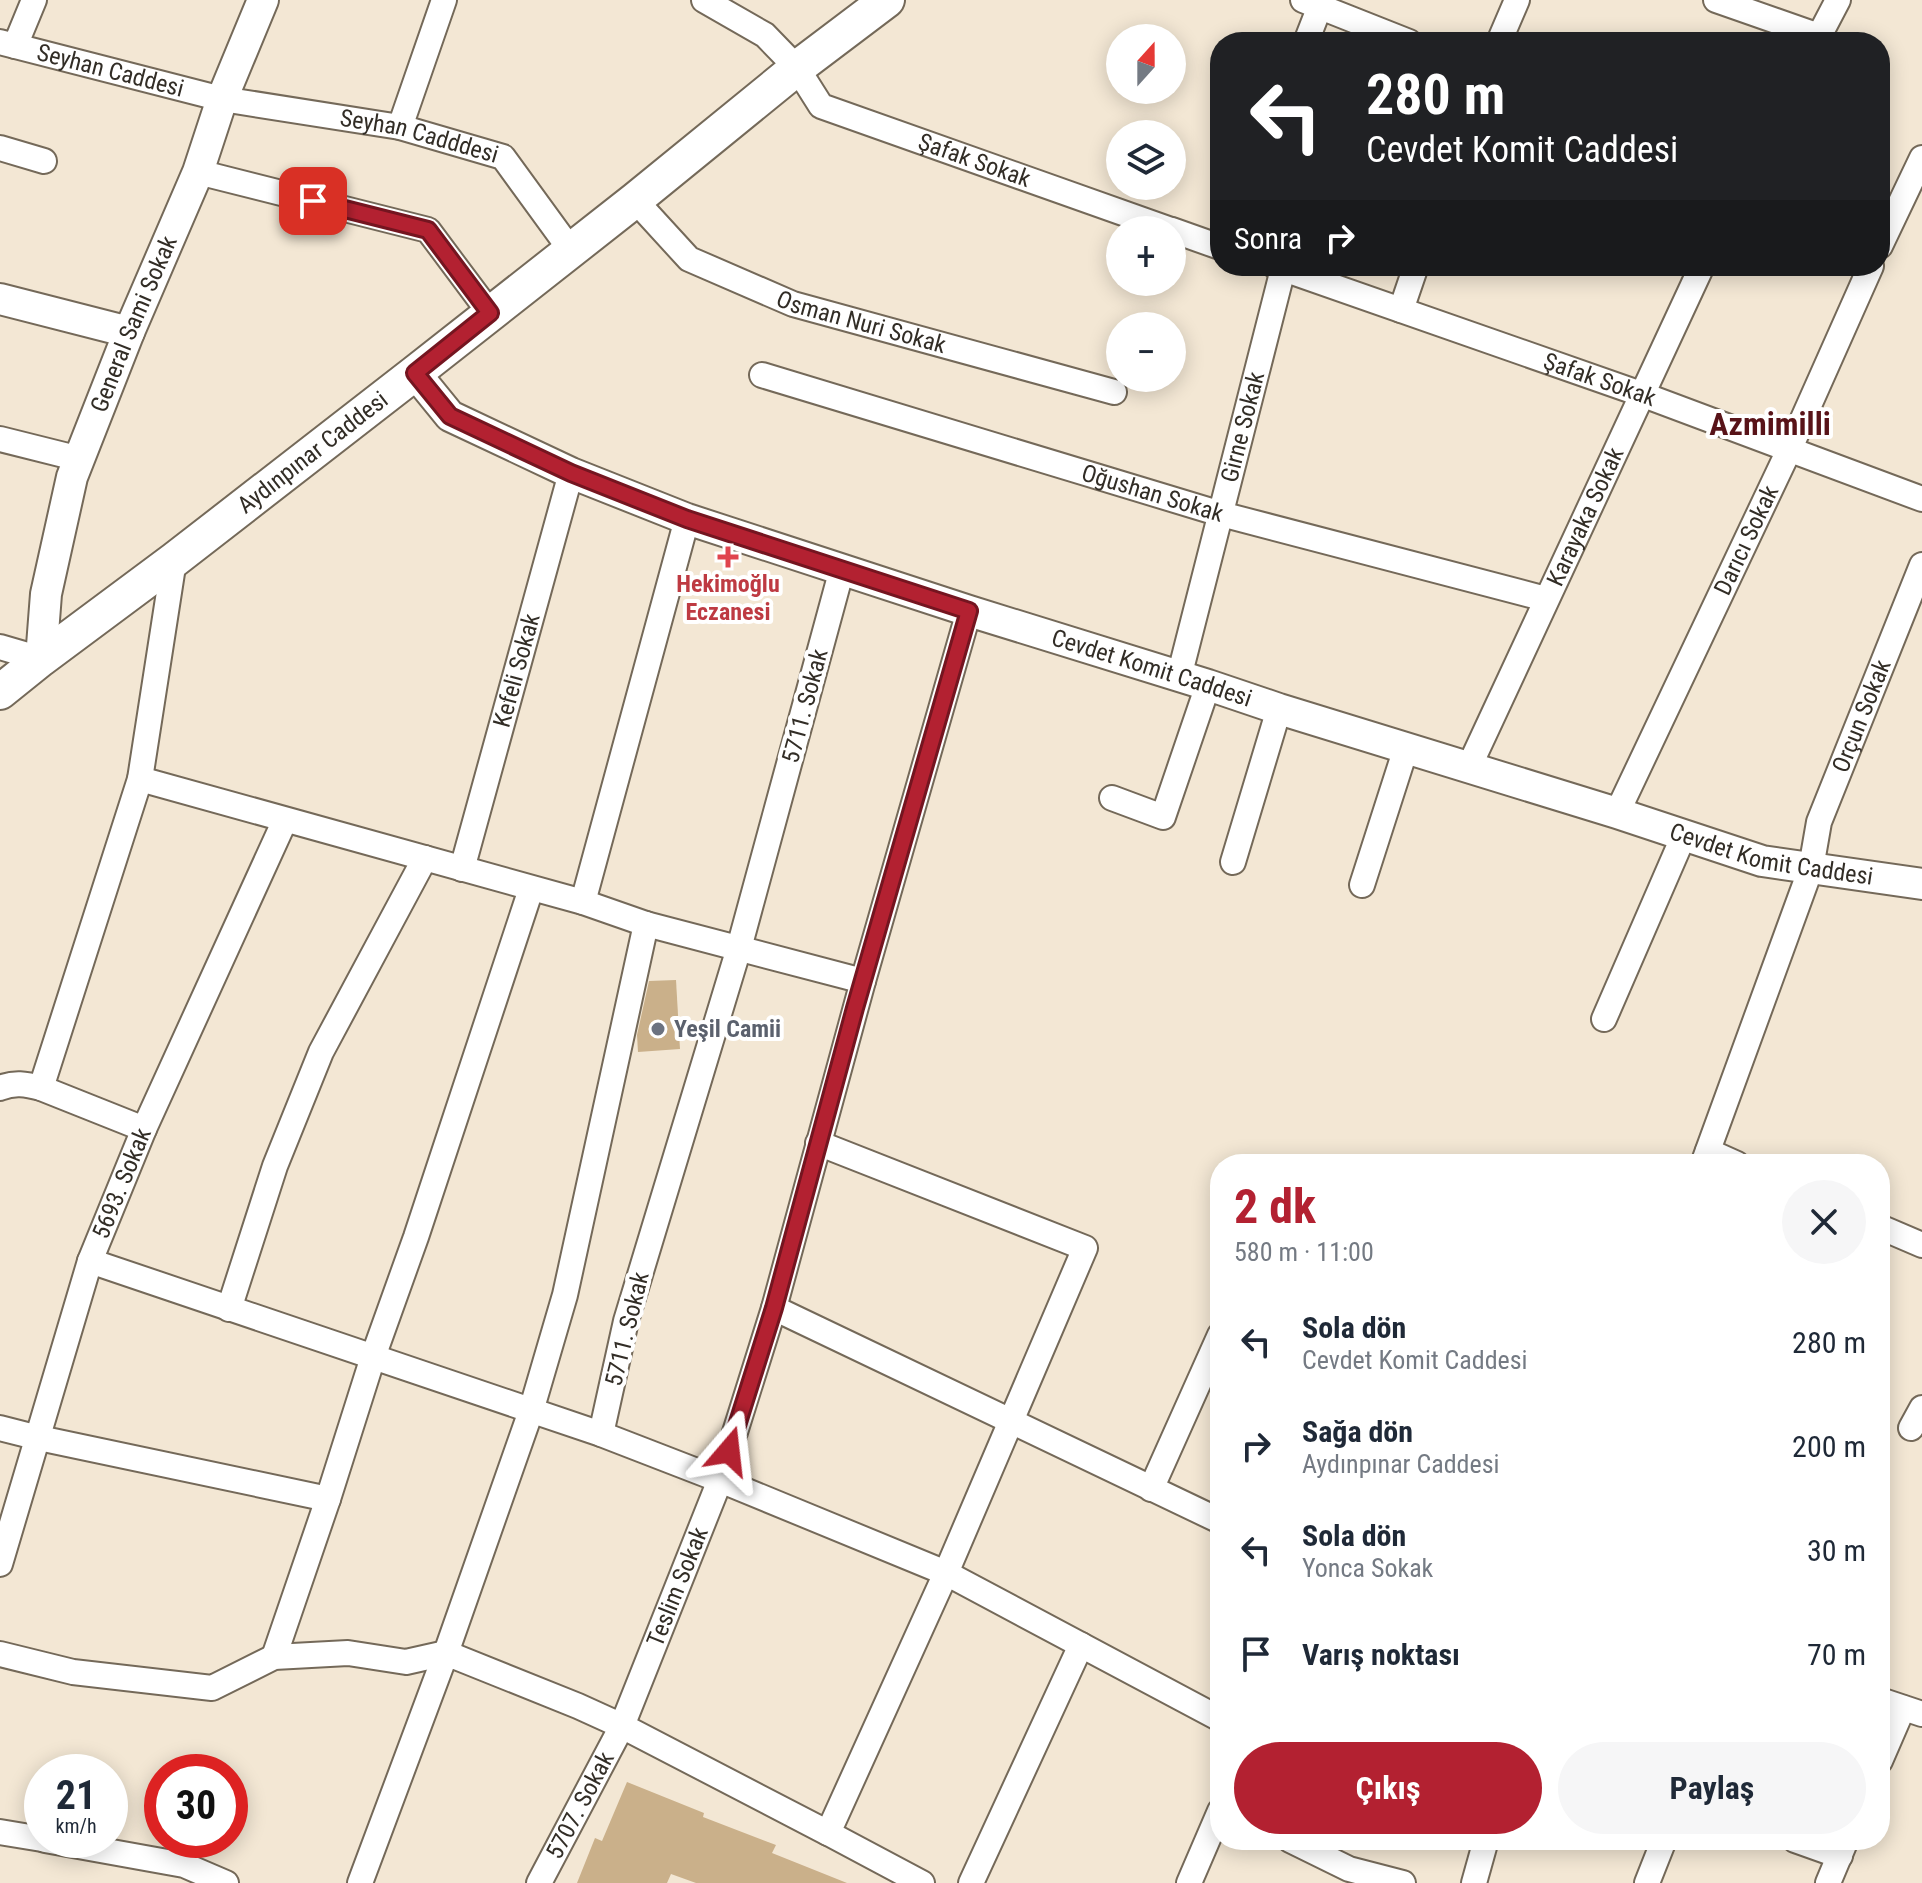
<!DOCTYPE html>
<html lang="tr">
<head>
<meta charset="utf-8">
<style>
	body { margin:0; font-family:"Roboto Condensed",sans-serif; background:#f6f6f7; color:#1f2937; height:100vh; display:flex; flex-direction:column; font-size:30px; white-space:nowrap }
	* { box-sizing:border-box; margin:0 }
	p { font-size:26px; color:#747a83 }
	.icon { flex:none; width:44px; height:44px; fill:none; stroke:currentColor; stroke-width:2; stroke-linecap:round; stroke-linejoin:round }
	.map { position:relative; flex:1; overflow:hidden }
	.panel { position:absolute; left:1210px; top:1154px; width:680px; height:696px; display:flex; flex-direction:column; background:#fff; border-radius:32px; box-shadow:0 4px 20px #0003 }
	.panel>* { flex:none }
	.banner { position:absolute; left:1210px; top:32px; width:680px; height:244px; border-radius:32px; box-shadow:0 4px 20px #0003; background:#202124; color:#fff; overflow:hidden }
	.needle { width:52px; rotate:21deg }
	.controls { position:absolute; left:1106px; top:24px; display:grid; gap:16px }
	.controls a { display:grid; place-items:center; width:80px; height:80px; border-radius:50%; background:#fff; box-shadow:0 4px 20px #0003; font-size:40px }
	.speed { position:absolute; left:24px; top:1754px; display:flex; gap:16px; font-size:40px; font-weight:700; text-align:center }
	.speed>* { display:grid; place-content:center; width:104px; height:104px; border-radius:50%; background:#fff; box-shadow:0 4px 20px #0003; line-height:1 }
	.speed small { font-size:20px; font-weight:400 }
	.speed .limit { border:12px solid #d22; background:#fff; color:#111 }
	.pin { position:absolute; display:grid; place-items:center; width:68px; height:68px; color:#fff; margin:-34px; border-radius:16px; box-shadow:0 4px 12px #0006 }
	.me { position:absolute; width:88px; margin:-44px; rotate:17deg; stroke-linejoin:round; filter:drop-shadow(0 0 6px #0008) }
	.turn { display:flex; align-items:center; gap:28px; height:168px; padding:0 24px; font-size:36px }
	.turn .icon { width:104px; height:104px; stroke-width:2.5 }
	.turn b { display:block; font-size:56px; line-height:68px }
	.then { display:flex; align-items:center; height:76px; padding:0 24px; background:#0003; gap:16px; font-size:30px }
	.round { display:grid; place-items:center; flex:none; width:84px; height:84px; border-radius:42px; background:#f6f6f7 }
	.headline { display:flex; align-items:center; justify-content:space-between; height:136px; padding:0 24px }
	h1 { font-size:48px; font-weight:700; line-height:60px; color:#b32131 }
	.primary-button { display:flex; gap:16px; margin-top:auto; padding:16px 24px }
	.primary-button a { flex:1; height:92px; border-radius:48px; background:#b32131; color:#fff; font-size:32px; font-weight:700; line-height:92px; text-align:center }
	.primary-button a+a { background:#f6f6f7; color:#1f2937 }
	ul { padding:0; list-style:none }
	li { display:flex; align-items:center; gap:24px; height:104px; padding:0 24px }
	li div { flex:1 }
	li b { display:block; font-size:30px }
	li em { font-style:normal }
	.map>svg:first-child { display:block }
	.building { fill:#cab08a }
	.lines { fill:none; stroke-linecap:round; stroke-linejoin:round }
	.minor-casing { stroke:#746959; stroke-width:28 }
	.tertiary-casing { stroke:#746959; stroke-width:34 }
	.secondary-casing { stroke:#746959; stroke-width:38 }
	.minor { stroke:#fff; stroke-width:24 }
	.tertiary { stroke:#fff; stroke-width:30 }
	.secondary { stroke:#fff; stroke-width:34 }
	.route-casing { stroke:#741520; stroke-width:20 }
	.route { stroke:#b32131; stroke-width:14 }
	.health-dot { fill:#e0444e; stroke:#fff; stroke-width:3 }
	.worship-dot { fill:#6b7280; stroke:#fff; stroke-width:3 }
	.labels { text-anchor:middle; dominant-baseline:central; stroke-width:8; stroke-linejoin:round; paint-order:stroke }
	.street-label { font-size:24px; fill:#322d26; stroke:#fff }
	.health-label { font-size:24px; font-weight:bold; fill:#be3a42; stroke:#fff }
	.worship-label { font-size:24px; font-weight:bold; fill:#5b616d; stroke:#fff; text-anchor:start }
	.district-label { font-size:32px; font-weight:bold; fill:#581318; stroke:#fff }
</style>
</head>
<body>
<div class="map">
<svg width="1922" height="1883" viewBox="0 0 1922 1883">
	<rect width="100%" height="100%" fill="#f3e7d4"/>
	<g class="building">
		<polygon points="676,980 680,1049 638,1052 637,1035 649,981"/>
		<polygon points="627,1782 704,1813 703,1817 776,1845 772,1853 847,1883 696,1883 671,1874 667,1883 577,1883 595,1838 602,1841"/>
	</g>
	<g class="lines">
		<g class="minor-casing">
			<g id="minor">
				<path id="s1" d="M704,0L765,35L797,68L821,106L1171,230"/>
				<polyline points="1303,0 1409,42"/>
				<polyline points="1716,0 1819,36"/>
				<path id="s2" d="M0,42L222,99L400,127L503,157L570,249"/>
				<polyline points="1306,42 1320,6"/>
				<polyline points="1499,42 1517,0"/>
				<polyline points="1816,42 1838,0"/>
				<polyline points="15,46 34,0"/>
				<polyline points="400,127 444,0"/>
				<polyline points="0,148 44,161"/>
				<polyline points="198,172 428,230 490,313"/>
				<path id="s3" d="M635,200L689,259L793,304L1114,392"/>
				<polyline points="1172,230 1220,247"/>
				<polyline points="1880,246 1922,158"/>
				<path id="s4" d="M1275,266L1641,394L1922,499"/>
				<polyline points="1401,310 1416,266"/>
				<path id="s5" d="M762,375L1221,514L1546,599"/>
				<polyline points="0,439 80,459"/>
				<polyline points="842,569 739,948 626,1321 601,1434 720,1480 946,1573 1220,1719"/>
				<polyline points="0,647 41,659"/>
				<path id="s6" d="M1179,677L1283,269"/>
				<path id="s7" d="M1469,767L1702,266"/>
				<polyline points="140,779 583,902 646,924 863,981"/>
				<polyline points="1112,798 1163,817 1208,685"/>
				<path id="s8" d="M1617,813L1790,448L1871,266"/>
				<polyline points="1233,862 1279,709"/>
				<path id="s9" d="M462,869L571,473"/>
				<polyline points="1362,885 1406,748"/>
				<polyline points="583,902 687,519"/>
				<polyline points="1604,1019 1684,835"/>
				<path d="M0,1088C14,1082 26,1084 41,1088L144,1129"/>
				<polyline points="41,1088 140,779 174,560"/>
				<polyline points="818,1143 1085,1248 946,1573 828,1833 922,1883"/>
				<polyline points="1708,1151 1737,1164"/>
				<path id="s10" d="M1703,1164L1811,868L1819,822L1922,565"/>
				<polyline points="1880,1227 1922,1245"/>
				<polyline points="90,1261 601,1434"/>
				<polyline points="774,1308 1220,1521"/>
				<polyline points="229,1309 275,1166 321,1052 425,858"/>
				<polyline points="0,1428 39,1438 328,1499"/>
				<polyline points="1911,1428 1922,1408"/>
				<polyline points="1151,1489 1220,1335"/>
				<path id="s11" d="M0,1564L90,1261L144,1129L285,820"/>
				<polyline points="0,1654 73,1672 212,1688 274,1657 348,1653 406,1662 446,1653 531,1411 565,1295 646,924"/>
				<polyline points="274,1657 328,1499 373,1357 416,1237 531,889"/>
				<polyline points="1880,1700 1922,1714"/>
				<polyline points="1880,1761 1903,1708"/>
				<polyline points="0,1832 42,1839"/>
				<polyline points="45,1840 184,1865 226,1883"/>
				<polyline points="1290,1840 1349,1869 1403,1883"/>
				<polyline points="1795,1840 1840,1856"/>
				<path id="s12" d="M360,1883L446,1653L578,1706L622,1726L720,1480L774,1308L863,981L969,611"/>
				<path id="s13" d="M539,1883L622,1726L828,1833"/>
				<polyline points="971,1883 1081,1645"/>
				<polyline points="1189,1883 1220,1811"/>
				<polyline points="1474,1883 1486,1840"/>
				<polyline points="1647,1883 1664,1840"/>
				<polyline points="1828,1883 1846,1840"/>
			</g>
		</g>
		<g class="tertiary-casing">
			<g id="tertiary">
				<polyline points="0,299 129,332"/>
				<path id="s14" d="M415,373L450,416L571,473L687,519L969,611L1208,685L1279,709L1617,813L1762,861L1922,884"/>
				<path id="s15" d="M41,659L46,594L72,477L129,332L198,172L222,99L263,0"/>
			</g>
		</g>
		<g class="secondary-casing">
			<g id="secondary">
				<path id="s16" d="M0,692L41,659L174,560L415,373L635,200L797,68L887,0"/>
			</g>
		</g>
		<use href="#minor" class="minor"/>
		<use href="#tertiary" class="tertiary"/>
		<use href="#secondary" class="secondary"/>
	</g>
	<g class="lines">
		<g class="route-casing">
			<polyline id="route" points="313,201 428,230 490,313 415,373 450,416 571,473 687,519 969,611 855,1008 774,1308 729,1451"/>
		</g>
		<use href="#route" class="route"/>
	</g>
	<path class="health-dot" d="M724 545h8v8h8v8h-8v8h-8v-8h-8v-8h8z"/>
	<circle class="worship-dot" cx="658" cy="1029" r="8"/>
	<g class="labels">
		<g class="street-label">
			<text stroke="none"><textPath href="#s2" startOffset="114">Seyhan Caddesi</textPath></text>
			<text stroke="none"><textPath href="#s2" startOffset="430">Seyhan Cadddesi</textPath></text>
			<text stroke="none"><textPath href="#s1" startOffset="324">Şafak Sokak</textPath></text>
			<text stroke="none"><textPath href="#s3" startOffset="264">Osman Nuri Sokak</textPath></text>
			<text stroke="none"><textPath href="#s15" startOffset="350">General Sami Sokak</textPath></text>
			<text stroke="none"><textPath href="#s4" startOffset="344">Şafak Sokak</textPath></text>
			<text stroke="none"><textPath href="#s6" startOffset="258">Girne Sokak</textPath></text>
			<text stroke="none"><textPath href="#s16" startOffset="394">Aydınpınar Caddesi</textPath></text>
			<text stroke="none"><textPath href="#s5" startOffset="408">Oğushan Sokak</textPath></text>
			<text stroke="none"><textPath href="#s7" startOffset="276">Karayaka Sokak</textPath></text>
			<text stroke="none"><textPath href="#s8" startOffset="302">Darıcı Sokak</textPath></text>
			<text stroke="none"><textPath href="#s14" startOffset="802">Cevdet Komit Caddesi</textPath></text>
			<text stroke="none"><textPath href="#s9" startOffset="206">Kefeli Sokak</textPath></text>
			<text transform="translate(805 706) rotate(-75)">5711. Sokak</text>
			<text stroke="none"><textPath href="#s10" startOffset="476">Orçun Sokak</textPath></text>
			<text stroke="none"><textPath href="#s14" startOffset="1450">Cevdet Komit Caddesi</textPath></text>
			<text stroke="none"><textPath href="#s11" startOffset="400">5693. Sokak</textPath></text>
			<text transform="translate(627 1329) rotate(-76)">5711. Sokak</text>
			<text stroke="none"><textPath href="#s12" startOffset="586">Teslim Sokak</textPath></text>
			<text stroke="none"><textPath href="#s13" startOffset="88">5707. Sokak</textPath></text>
		</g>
		<g class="health-label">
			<text x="728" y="584">Hekimoğlu<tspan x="728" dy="28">Eczanesi</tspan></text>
		</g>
		<g class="worship-label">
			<text x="674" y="1029">Yeşil Camii</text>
		</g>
		<g class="district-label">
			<text x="1770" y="424">Azmimilli</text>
		</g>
	</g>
</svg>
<div class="controls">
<a><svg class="needle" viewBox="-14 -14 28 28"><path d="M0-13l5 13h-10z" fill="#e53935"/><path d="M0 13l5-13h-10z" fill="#747a83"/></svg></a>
<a><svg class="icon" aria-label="layers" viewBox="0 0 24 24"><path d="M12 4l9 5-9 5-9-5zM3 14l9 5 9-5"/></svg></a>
<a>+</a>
<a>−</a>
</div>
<div class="speed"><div>21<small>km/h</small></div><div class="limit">30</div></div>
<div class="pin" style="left:313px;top:201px;background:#d93025"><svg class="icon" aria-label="arrive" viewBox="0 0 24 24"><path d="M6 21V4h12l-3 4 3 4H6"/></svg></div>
<svg class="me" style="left:729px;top:1451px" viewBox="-20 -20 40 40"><path d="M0-17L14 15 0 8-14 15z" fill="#b32131" stroke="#fff" stroke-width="4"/></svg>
<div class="banner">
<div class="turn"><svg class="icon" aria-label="left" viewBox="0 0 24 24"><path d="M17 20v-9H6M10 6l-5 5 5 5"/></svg><div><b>280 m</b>Cevdet Komit Caddesi</div></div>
<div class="then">Sonra<svg class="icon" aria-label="right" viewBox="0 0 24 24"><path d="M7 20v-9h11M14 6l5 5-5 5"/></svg></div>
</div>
<section class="panel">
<div class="headline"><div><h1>2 dk</h1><p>580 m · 11:00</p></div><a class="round"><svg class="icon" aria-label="close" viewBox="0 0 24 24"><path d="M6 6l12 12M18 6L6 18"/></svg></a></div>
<ul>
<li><svg class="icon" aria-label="left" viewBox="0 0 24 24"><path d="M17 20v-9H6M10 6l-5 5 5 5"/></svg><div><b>Sola dön</b><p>Cevdet Komit Caddesi</p></div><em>280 m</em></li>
<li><svg class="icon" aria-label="right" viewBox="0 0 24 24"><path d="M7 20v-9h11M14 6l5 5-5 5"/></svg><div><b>Sağa dön</b><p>Aydınpınar Caddesi</p></div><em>200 m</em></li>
<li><svg class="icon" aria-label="left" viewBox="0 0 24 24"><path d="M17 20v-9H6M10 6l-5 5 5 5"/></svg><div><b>Sola dön</b><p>Yonca Sokak</p></div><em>30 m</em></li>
<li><svg class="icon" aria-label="arrive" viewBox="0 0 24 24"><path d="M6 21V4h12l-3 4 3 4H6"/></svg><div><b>Varış noktası</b></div><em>70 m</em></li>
</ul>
<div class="primary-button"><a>Çıkış</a><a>Paylaş</a></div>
</section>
</div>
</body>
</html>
